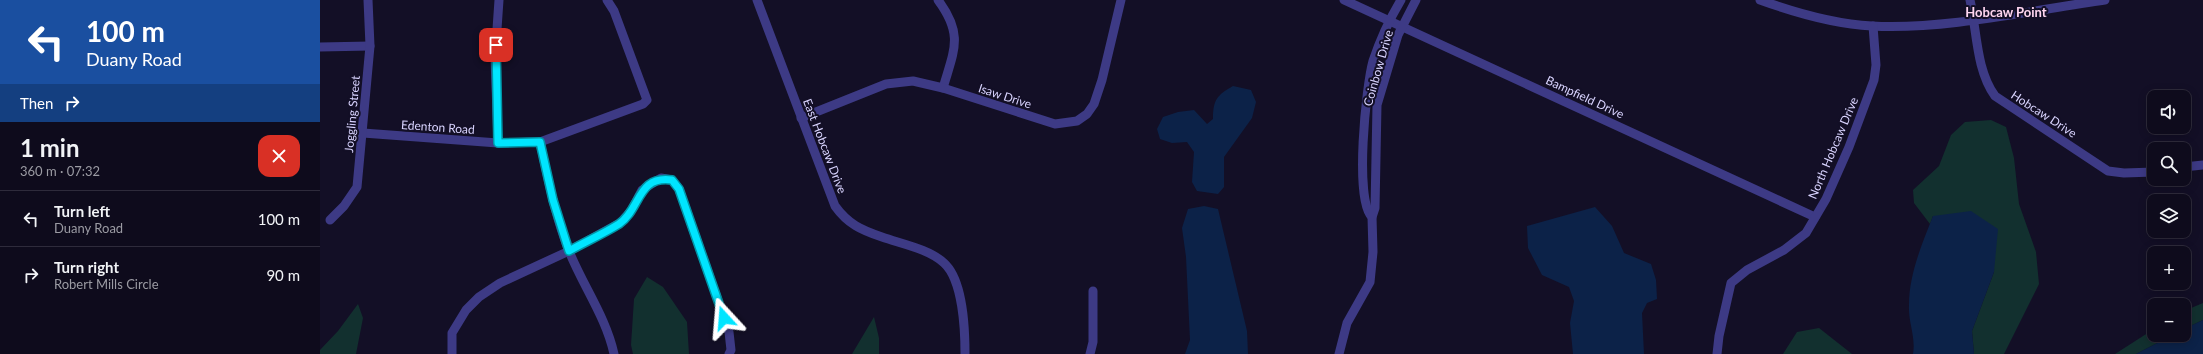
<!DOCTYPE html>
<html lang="en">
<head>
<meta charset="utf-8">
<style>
	body { margin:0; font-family:Lato,sans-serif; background:#171425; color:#f1f3f6; height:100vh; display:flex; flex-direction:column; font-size:15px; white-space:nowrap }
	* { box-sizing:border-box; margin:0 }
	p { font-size:13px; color:#9b9ba3 }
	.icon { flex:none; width:22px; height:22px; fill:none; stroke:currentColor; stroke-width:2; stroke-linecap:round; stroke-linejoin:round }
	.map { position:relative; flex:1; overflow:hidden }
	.drawer { display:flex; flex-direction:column; background:#0e0b1c; width:320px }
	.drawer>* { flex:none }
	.guide { background:#1a4fa0; color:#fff; overflow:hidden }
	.controls { position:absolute; left:1827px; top:90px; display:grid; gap:8px }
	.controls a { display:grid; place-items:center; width:44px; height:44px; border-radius:8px; background:#0e0b1c; box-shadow:0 2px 10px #0003,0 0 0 1px #2e2b3b; font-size:20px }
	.pin { position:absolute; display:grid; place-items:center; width:34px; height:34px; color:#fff; margin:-17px; border-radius:8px; box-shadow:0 2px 6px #0006 }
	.me { position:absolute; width:44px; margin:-22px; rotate:341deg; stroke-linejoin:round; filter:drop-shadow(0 0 3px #0008) }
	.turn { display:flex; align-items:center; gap:14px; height:84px; padding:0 20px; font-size:18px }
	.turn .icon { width:52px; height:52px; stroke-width:2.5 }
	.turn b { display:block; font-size:28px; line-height:34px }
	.then { display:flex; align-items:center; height:38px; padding:0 20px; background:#0003; gap:8px; font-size:15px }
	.round { display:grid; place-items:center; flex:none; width:42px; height:42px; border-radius:12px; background:#171425 }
	.overview { display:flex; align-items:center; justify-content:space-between; height:68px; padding:0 20px }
	h1 { font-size:24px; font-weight:700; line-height:30px }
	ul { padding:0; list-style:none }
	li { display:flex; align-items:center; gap:12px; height:56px; padding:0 20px; border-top:1px solid #2e2b3b }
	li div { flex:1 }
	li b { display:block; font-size:15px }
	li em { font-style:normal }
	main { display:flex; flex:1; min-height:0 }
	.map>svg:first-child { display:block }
	.green { fill:#12302f }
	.water { fill:#0c2248 }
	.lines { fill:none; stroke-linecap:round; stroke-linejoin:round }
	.minor { stroke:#3d3a85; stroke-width:9 }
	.route-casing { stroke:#0095a6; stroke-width:10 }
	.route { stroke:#00e5ff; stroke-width:7 }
	.labels { text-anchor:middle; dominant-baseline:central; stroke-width:4; stroke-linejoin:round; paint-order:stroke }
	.street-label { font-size:12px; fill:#d9d4ff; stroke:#130f26 }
	.neighbourhood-label { font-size:13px; font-weight:bold; fill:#ffd6f0; stroke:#130f26 }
</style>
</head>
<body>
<main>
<section class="drawer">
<div class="guide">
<div class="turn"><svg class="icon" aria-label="left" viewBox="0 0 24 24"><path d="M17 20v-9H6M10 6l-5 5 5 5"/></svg><div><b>100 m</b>Duany Road</div></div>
<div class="then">Then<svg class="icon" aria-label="right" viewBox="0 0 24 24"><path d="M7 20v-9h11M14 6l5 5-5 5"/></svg></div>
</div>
<div class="overview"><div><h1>1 min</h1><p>360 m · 07:32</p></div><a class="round" style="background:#d93025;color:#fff"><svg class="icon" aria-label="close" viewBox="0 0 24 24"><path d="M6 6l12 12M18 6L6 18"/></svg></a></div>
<ul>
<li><svg class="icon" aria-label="left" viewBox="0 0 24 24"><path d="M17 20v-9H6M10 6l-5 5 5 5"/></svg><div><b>Turn left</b><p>Duany Road</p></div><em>100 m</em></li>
<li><svg class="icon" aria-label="right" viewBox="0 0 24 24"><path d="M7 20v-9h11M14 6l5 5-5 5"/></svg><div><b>Turn right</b><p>Robert Mills Circle</p></div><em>90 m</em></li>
</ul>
</section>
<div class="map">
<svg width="1883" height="354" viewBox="0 0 1883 354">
	<rect width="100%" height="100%" fill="#130f26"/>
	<g class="green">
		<polygon points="1671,120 1686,127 1694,158 1699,204 1716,252 1719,284 1684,354 1654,354 1652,331 1674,272 1613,216 1610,224 1594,203 1593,190 1619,166 1631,135 1645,122"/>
		<polygon points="327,277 343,287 367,322 369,354 313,354 311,345 314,299"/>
		<polygon points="1883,303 1883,320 1864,329 1864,311"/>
		<polygon points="38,304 43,318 36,354 0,354 0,350 18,331"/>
		<polygon points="554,317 559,338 559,354 532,354"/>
		<polygon points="1499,328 1532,354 1463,354 1477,332"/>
		<polygon points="1834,329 1834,335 1853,335 1816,354 1795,354"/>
	</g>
	<g class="water">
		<path d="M913,86L931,90L936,102L932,118L904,157V187L898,194L877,191L872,182L874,152L867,142L852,143L840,139L837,129L843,117L858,112L874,110L887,124L893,119C893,100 897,95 913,86Z"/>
		<polygon points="884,206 898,209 927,331 928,354 865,354 870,340 866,257 862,228 868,209"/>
		<polygon points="1275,207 1292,226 1304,253 1331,264 1336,280 1337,299 1327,303 1322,313 1324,354 1253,354 1250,323 1254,301 1249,287 1222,275 1208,248 1207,226"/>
		<path d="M1651,211L1678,229L1674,272L1652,331L1654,354H1593C1596,337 1588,322 1589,305C1589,274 1602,244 1613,216Z"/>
		<polygon points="1883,320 1883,354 1816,354 1853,335 1864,335 1864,329"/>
	</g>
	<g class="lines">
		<g class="minor">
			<path d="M437,0L515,206C528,224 541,230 562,237C582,244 609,249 624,263C643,280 645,330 645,354"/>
			<path d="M618,0C644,35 634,50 623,88"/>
			<polyline points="1024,0 1495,217"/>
			<path d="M1440,0C1476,13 1514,24 1552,26C1625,30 1713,10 1785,0"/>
			<path d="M1650,0C1657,31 1656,70 1675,96L1788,171L1804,173L1834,172"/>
			<polyline points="0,47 50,46"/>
			<polyline points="481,118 566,84 593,81 623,88 735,124 757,121 767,114 774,104 782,80 801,0"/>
			<polyline points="43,133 178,143 220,142 323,104 327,100 294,11 287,0"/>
			<path d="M220,142C228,179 235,216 249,251C263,286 286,317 294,354"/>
			<polyline points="178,143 175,58 179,0"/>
			<polyline points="1864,167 1883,165"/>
			<path d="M1052,217C1034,200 1046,86 1053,61C1060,40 1069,20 1081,0"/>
			<polyline points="10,220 24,206 37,187 50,46 48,0"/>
			<polyline points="132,354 132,333 146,310 159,297 180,283 249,251 300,223 311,211 322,190 341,178 352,180 359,189 409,332 411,350 409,354"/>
			<polyline points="770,354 773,342 773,291"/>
			<polyline points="1019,354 1027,323 1050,282 1053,252 1052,217 1055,208 1057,105 1078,35 1096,0"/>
			<polyline points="1397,354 1399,336 1411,283 1427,270 1464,250 1486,233 1506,199 1529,147 1554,80 1556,65 1553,26"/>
		</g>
	</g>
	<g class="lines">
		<g class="route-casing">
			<path id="route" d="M176,45L178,143L220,142L233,200L249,251C265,242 283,234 299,224C321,209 317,175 352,180L359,189L404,318"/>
		</g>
		<use href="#route" class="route"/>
	</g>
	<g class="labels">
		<g class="street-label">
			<text transform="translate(1058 68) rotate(-74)">Coinbow Drive</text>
			<text transform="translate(685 96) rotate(18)">Isaw Drive</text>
			<text transform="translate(1265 97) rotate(25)">Bampfield Drive</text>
			<text transform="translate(32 114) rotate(-85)">Joggling Street</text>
			<text transform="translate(1724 114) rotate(33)">Hobcaw Drive</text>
			<text transform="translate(118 127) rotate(4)">Edenton Road</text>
			<text transform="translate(505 146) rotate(69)">East Hobcaw Drive</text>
			<text transform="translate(1513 148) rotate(-67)">North Hobcaw Drive</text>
		</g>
		<g class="neighbourhood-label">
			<text x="1686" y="12">Hobcaw Point</text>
		</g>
	</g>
</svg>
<div class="controls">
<a><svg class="icon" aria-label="sound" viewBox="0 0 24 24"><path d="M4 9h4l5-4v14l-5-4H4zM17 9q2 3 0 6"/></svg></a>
<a><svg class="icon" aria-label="search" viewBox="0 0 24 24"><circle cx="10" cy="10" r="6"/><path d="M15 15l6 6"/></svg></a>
<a><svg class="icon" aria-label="layers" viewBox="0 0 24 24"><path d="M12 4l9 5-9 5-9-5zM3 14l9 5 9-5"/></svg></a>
<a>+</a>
<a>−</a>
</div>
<div class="pin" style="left:176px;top:45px;background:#d93025"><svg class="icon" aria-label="arrive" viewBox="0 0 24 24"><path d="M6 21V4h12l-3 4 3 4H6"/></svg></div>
<svg class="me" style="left:404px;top:318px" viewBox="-20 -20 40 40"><path d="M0-17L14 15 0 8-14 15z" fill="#00e5ff" stroke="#fff" stroke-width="4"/></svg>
</div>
</main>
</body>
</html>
